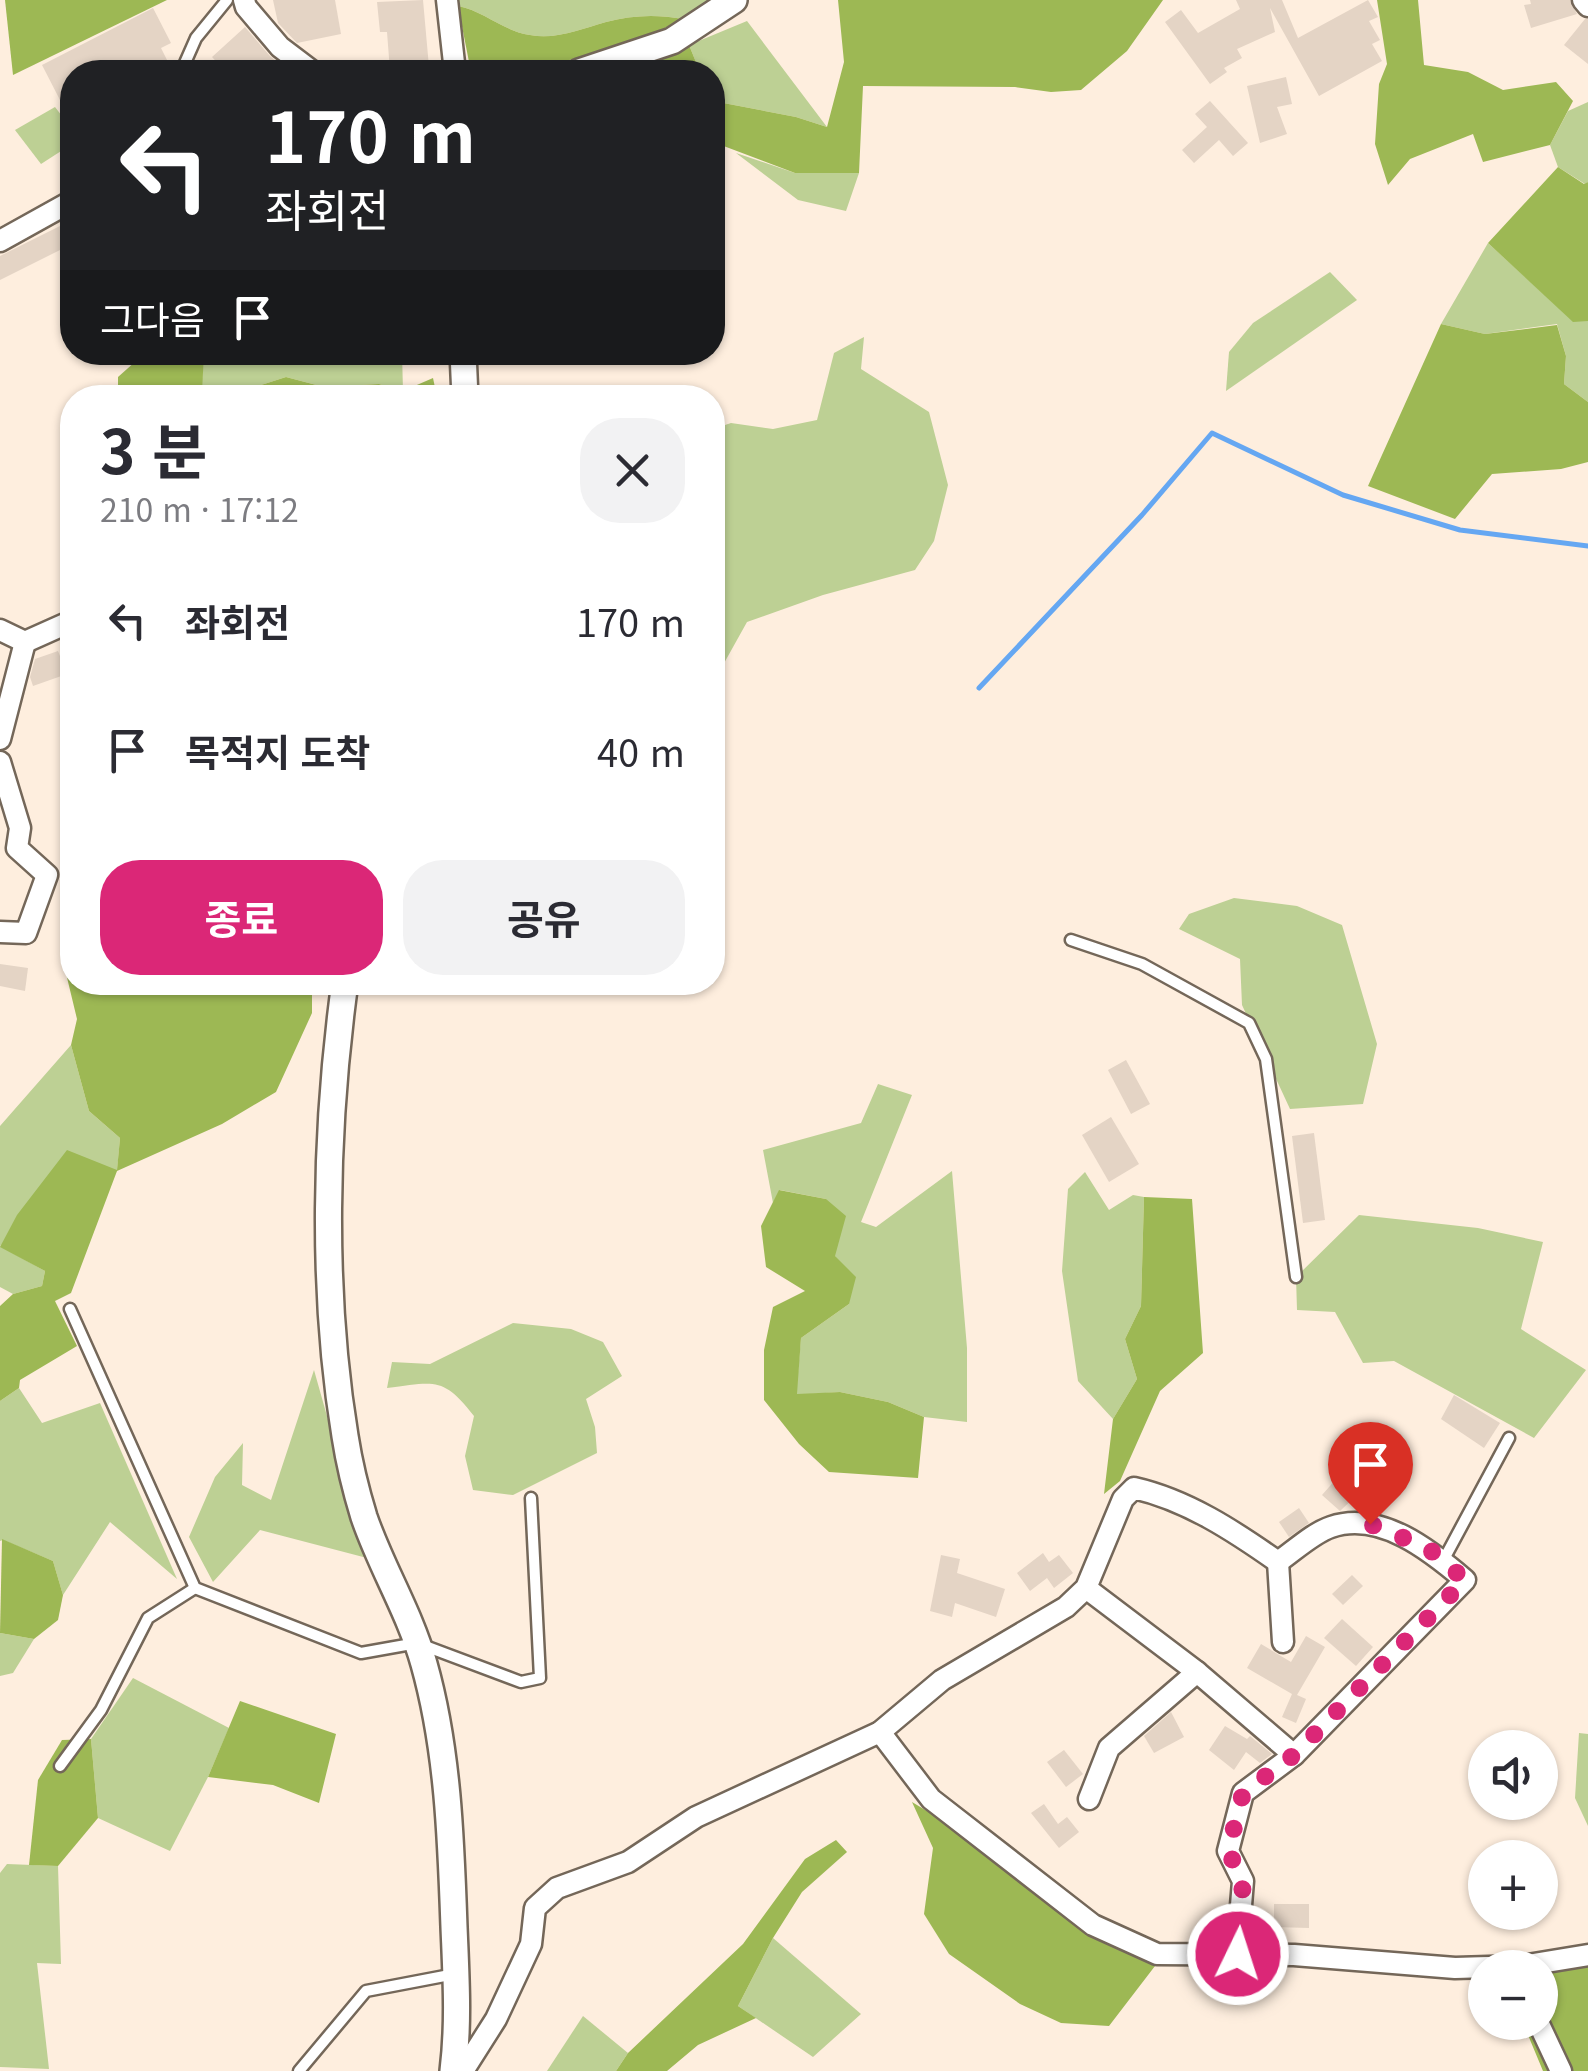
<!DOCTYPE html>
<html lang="ko">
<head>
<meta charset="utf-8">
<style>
	body { margin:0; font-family:Georgia,"Noto Sans KR",serif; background:#f2f2f3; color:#2b2b33; height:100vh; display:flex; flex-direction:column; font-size:38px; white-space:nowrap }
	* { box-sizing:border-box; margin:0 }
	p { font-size:32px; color:#7c7c81 }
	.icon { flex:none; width:55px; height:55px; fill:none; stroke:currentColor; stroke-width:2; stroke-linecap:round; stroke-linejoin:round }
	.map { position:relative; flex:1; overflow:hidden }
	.drawer { position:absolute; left:60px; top:385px; width:665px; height:610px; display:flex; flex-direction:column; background:#fff; border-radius:40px; box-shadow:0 2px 8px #0004 }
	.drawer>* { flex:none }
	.guide { position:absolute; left:60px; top:60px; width:665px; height:305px; border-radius:40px; box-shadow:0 2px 8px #0004; background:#202124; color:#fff; overflow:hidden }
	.tools { position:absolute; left:1468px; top:1730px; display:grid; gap:20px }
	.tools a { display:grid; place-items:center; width:90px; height:90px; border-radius:50%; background:#fff; box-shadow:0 2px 8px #0004; font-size:50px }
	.pin { position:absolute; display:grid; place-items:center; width:85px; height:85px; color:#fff; margin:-102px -42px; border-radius:50% 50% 50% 0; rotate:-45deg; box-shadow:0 0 10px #0007 }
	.pin .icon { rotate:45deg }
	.me { position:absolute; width:110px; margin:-55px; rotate:4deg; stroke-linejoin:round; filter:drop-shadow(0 0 8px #0008) }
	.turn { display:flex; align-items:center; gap:35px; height:210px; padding:0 40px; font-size:45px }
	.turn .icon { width:130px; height:130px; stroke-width:2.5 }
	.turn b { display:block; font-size:70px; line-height:85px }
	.then { display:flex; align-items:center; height:95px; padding:0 40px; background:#0003; gap:20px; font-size:38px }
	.round { display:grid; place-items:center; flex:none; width:105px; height:105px; border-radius:40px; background:#f2f2f3 }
	.headline { display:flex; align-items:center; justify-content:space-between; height:170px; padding:0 40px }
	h1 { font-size:60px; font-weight:700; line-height:75px }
	.cta { display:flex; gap:20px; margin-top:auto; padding:20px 40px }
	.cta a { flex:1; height:115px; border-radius:40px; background:#db2777; color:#fff; font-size:40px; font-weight:700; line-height:115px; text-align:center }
	.cta a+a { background:#f2f2f3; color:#2b2b33 }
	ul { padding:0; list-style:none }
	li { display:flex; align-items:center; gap:30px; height:130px; padding:0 40px }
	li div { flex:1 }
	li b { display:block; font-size:38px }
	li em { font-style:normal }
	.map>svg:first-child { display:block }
	.green { fill:#bdd094 }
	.forest { fill:#9db854 }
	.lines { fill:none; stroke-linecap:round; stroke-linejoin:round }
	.stream { stroke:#65a7f2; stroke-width:5 }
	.building { fill:#e4d4c5 }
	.service-casing { stroke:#746759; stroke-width:15 }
	.minor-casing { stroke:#746759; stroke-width:25 }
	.tertiary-casing { stroke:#746759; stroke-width:30 }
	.service { stroke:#fff; stroke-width:10 }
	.minor { stroke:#fff; stroke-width:20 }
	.tertiary { stroke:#fff; stroke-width:25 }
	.route { stroke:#db2777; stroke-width:18; stroke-dasharray:0 32.4 }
</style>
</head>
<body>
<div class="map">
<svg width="1588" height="2071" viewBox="0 0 1588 2071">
	<rect width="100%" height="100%" fill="#feeede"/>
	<g class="green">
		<path d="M458,0H709L683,19C657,14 631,15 606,22C581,29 556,40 530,35C503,31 484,11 458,6Z"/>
		<polygon points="747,21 827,127 796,117 713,101 712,72 700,72 689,45"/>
		<polygon points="1588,102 1588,182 1585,184 1558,167 1550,145 1568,111"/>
		<polygon points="55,107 72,129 72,144 41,164 15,130"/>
		<polygon points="736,153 795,173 859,173 846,211 798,200"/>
		<polygon points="1488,243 1573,321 1588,321 1588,402 1564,384 1566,356 1557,324 1485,334 1441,324"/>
		<polygon points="1330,272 1357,300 1226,391 1229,352 1253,323"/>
		<polygon points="864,337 861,369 929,412 948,485 934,541 915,570 823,595 747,622 713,683 713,429 731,423 773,429 817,420 834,353"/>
		<polygon points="204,353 402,353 403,391 379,384 324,387 286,377 233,394 201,392"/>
		<polygon points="1234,898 1297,906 1342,925 1377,1044 1363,1104 1290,1109 1242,1005 1240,959 1179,929 1189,914"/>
		<polygon points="71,1045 89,1111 120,1138 117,1171 0,1246 45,1271 42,1286 13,1294 0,1287 0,1126"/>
		<polygon points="878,1084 912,1095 861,1222 876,1227 952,1171 967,1348 967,1422 924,1417 888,1402 840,1392 796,1395 801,1338 849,1304 835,1256 826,1199 780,1190 773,1203 763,1150 861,1123"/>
		<polygon points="1085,1172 1109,1210 1133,1195 1144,1197 1141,1306 1125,1339 1137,1379 1113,1419 1078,1381 1062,1271 1068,1189"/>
		<polygon points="1359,1215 1478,1228 1543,1242 1521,1329 1586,1370 1534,1438 1394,1361 1363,1363 1335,1312 1297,1310 1296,1277"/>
		<path d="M513,1323L571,1329L603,1342L622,1376L586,1399L595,1427L597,1453L513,1495L473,1490L465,1456L474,1416C443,1376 435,1382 387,1388L392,1362L430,1364Z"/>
		<polygon points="314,1370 367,1558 260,1530 213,1582 189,1537 215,1477 243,1443 242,1485 271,1500"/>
		<polygon points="19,1388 42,1423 100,1403 177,1579 110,1522 63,1595 53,1561 3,1540 0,1541 0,1401"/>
		<polygon points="0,1633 34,1639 13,1673 0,1676"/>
		<polygon points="133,1678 229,1728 208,1777 170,1851 98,1818 91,1739"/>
		<polygon points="1579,1733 1588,1734 1588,1826 1575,1798"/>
		<polygon points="7,1864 58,1866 61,1964 37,1963 49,2069 0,2067 0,1873"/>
		<polygon points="773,1938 861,2014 813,2057 738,2006"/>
		<polygon points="583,2016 628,2053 616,2071 547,2071"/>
	</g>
	<g class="forest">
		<polygon points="5,0 167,0 13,75"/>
		<polygon points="838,0 1163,0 1127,51 1081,90 1051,92 1015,87 863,86 859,173 795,173 713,142 713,101 796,117 827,127 844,62"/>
		<polygon points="1377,0 1418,0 1424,65 1468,72 1503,90 1556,82 1573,101 1550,145 1483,162 1473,134 1410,159 1388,185 1375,144 1379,84 1387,64"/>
		<path d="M458,6C484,11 503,31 530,35C556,40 581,29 606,22C631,15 657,14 683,19L653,34L531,72H471Z"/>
		<polygon points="689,45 700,72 612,72"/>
		<polygon points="1558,167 1584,184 1588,182 1588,321 1573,322 1488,243"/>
		<polygon points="1441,324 1485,334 1557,325 1566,356 1564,384 1588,402 1588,462 1561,469 1492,474 1455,519 1368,486"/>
		<polygon points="145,353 204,353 202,392 233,394 286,377 324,387 379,384 403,391 433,378 437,397 118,397 118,377"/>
		<polygon points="72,955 72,982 312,983 312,1013 276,1092 222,1124 117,1171 71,1293 55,1301 77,1346 20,1380 19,1388 0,1401 0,1306 13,1294 42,1286 45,1271 0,1247 17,1215 67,1150 117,1170 120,1138 89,1111 71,1045 77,1019 63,961"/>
		<polygon points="779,1190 826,1199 846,1216 835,1256 856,1277 849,1304 801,1338 797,1394 840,1392 888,1402 924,1417 918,1478 829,1472 799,1444 764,1400 764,1350 773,1307 805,1291 766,1267 761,1226"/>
		<polygon points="1144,1197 1192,1199 1203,1353 1160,1391 1120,1481 1104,1494 1113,1419 1137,1379 1125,1339 1141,1306"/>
		<polygon points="2,1539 53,1561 63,1595 58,1620 34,1639 0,1633"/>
		<polygon points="240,1701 336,1734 319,1803 273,1785 208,1777"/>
		<polygon points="91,1739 98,1818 58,1866 29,1865 38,1780 62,1740"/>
		<polygon points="912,1802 960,1831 1037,1896 1155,1966 1109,2026 1061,2023 1020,2004 949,1954 924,1914 933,1848"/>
		<polygon points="836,1840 847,1852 802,1892 773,1938 738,2006 756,2018 698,2045 667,2071 616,2071 628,2053 743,1944 805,1859"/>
		<polygon points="1588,1966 1588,2071 1543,2071 1523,2023 1540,2022 1540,1973"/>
	</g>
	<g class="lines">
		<polyline class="stream" points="979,688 1142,515 1212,433 1343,495 1460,530 1588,546"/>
	</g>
	<g class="building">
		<polygon points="273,0 335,0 341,34 297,43 278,23"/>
		<polygon points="423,0 429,67 390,71 387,32 380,32 377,2"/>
		<polygon points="1236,0 1282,0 1298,38 1368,0 1378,17 1369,21 1380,40 1372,44 1382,61 1319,96 1270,8 1275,32 1237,49 1242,58 1224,68 1227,72 1210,84 1165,22 1181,10 1198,33 1240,9"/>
		<polygon points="1530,0 1570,0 1577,14 1531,28 1524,5 1531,4"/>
		<polygon points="153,8 171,43 161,48 170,66 157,72 72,72 72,94 60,100 42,65"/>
		<polygon points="1585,19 1588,19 1588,64 1564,45"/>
		<polygon points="245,27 270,56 288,72 226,72 212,57"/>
		<polygon points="1286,77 1292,104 1277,107 1287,134 1260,143 1247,86"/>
		<polygon points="1210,101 1248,143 1233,156 1219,140 1194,163 1182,150 1207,127 1195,114"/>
		<polygon points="62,225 72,244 0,280 0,256"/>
		<polygon points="58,651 67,674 33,686 30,677 35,659"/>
		<polygon points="0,964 28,968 25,991 0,986"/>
		<polygon points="1126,1060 1150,1104 1131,1114 1108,1070"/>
		<polygon points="1111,1117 1139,1164 1109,1182 1082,1135"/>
		<polygon points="1314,1133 1325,1220 1303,1223 1292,1136"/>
		<polygon points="1454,1395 1500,1423 1484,1448 1441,1419"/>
		<polygon points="1337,1478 1357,1495 1340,1511 1322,1495"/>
		<polygon points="1299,1508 1309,1523 1289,1537 1279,1522"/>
		<polygon points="1043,1553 1049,1562 1059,1555 1073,1573 1054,1588 1047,1578 1030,1591 1017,1573"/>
		<polygon points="941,1555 960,1559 957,1573 1005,1589 996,1617 955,1603 952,1617 930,1611"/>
		<polygon points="1352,1575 1363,1586 1343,1605 1332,1594"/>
		<polygon points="1342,1619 1373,1647 1356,1666 1324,1638"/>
		<polygon points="1306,1636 1325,1647 1297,1695 1306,1699 1296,1723 1282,1717 1292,1694 1247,1668 1261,1644 1291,1662"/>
		<polygon points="1171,1712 1184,1737 1154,1753 1144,1736"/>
		<polygon points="1225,1726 1247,1739 1250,1736 1272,1754 1260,1763 1246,1752 1234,1770 1209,1750"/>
		<polygon points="1064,1750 1083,1774 1066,1787 1047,1762"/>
		<polygon points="1044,1804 1058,1824 1067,1817 1079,1832 1059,1848 1031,1813"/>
		<polygon points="1274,1904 1309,1904 1309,1928 1274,1927"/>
	</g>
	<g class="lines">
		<g class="service-casing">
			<g id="service">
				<polyline points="181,72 196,38 227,0"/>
				<polyline points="1071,940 1142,964 1249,1023 1266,1059 1296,1277"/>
				<polyline points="70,1309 195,1588 361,1653 417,1643 521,1682 540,1678 531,1498"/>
				<polyline points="1443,1561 1509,1438"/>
				<polyline points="60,1766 101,1710 148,1618 195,1588"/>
				<polyline points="299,2071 366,1991 455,1974"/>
			</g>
		</g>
		<g class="minor-casing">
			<g id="minor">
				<polyline points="244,0 246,7 280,47 313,72"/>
				<polyline points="447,0 455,72"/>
				<polyline points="1583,0 1588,6"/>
				<polyline points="0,241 72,201"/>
				<polyline points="0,630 25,642 72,621"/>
				<polyline points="0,739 25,642"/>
				<polyline points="0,762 20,828 17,848 47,875 26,933 0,932"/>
				<polyline points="1278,1562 1283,1642"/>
				<polyline points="880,1732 931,1799 1093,1925 1157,1954 1294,1955 1455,1968 1522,1966 1588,1955"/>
				<polyline points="1089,1799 1109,1748 1197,1672"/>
				<polyline points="1237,1954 1243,1881 1228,1851 1243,1793 1294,1755"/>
				<polyline points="1538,2022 1561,2071"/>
				<path d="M463,2071L496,2019L531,1944L535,1908L557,1888L628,1862L696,1817L880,1732L942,1680L1066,1607L1086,1588L1123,1499L1134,1488C1187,1500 1234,1531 1278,1562C1294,1551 1313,1533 1331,1527C1380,1510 1431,1551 1465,1580L1294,1755L1197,1672L1086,1588"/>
			</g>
		</g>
		<g class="tertiary-casing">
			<g id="tertiary">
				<polyline points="579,72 672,41 734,0"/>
				<polyline points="463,352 465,398"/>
				<path d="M345,982C325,1127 321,1291 345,1436C349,1462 356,1491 364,1517C381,1567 410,1613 424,1664C448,1749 451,1840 454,1927C456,1976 459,2023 453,2071"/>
			</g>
		</g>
		<use href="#service" class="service"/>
		<use href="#minor" class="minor"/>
		<use href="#tertiary" class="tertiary"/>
	</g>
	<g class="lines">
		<polyline class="route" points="1238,1954 1243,1881 1228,1851 1243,1793 1294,1755 1465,1580 1428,1548 1370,1524"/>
	</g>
</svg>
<div class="tools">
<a><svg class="icon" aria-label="sound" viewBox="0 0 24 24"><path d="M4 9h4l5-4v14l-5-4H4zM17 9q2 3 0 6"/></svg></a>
<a>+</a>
<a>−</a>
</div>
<div class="pin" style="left:1370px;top:1524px;background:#d93025"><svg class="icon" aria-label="arrive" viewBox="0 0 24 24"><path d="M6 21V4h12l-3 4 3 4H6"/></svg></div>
<svg class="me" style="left:1238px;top:1954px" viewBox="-20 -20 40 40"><circle r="17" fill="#db2777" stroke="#fff" stroke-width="3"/><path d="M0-11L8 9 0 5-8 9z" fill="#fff"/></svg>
<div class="guide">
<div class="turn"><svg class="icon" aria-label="left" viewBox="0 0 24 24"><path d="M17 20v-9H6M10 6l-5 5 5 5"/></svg><div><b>170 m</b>좌회전</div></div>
<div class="then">그다음<svg class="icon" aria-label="arrive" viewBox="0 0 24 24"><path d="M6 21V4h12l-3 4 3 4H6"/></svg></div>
</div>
<section class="drawer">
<div class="headline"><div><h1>3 분</h1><p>210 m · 17:12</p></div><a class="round"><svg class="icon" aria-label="close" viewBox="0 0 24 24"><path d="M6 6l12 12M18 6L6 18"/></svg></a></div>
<ul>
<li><svg class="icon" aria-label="left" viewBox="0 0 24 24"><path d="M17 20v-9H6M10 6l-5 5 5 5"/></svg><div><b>좌회전</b></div><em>170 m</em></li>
<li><svg class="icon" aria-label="arrive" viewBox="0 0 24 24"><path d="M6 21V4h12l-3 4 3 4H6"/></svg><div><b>목적지 도착</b></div><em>40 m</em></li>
</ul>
<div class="cta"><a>종료</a><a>공유</a></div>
</section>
</div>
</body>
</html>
